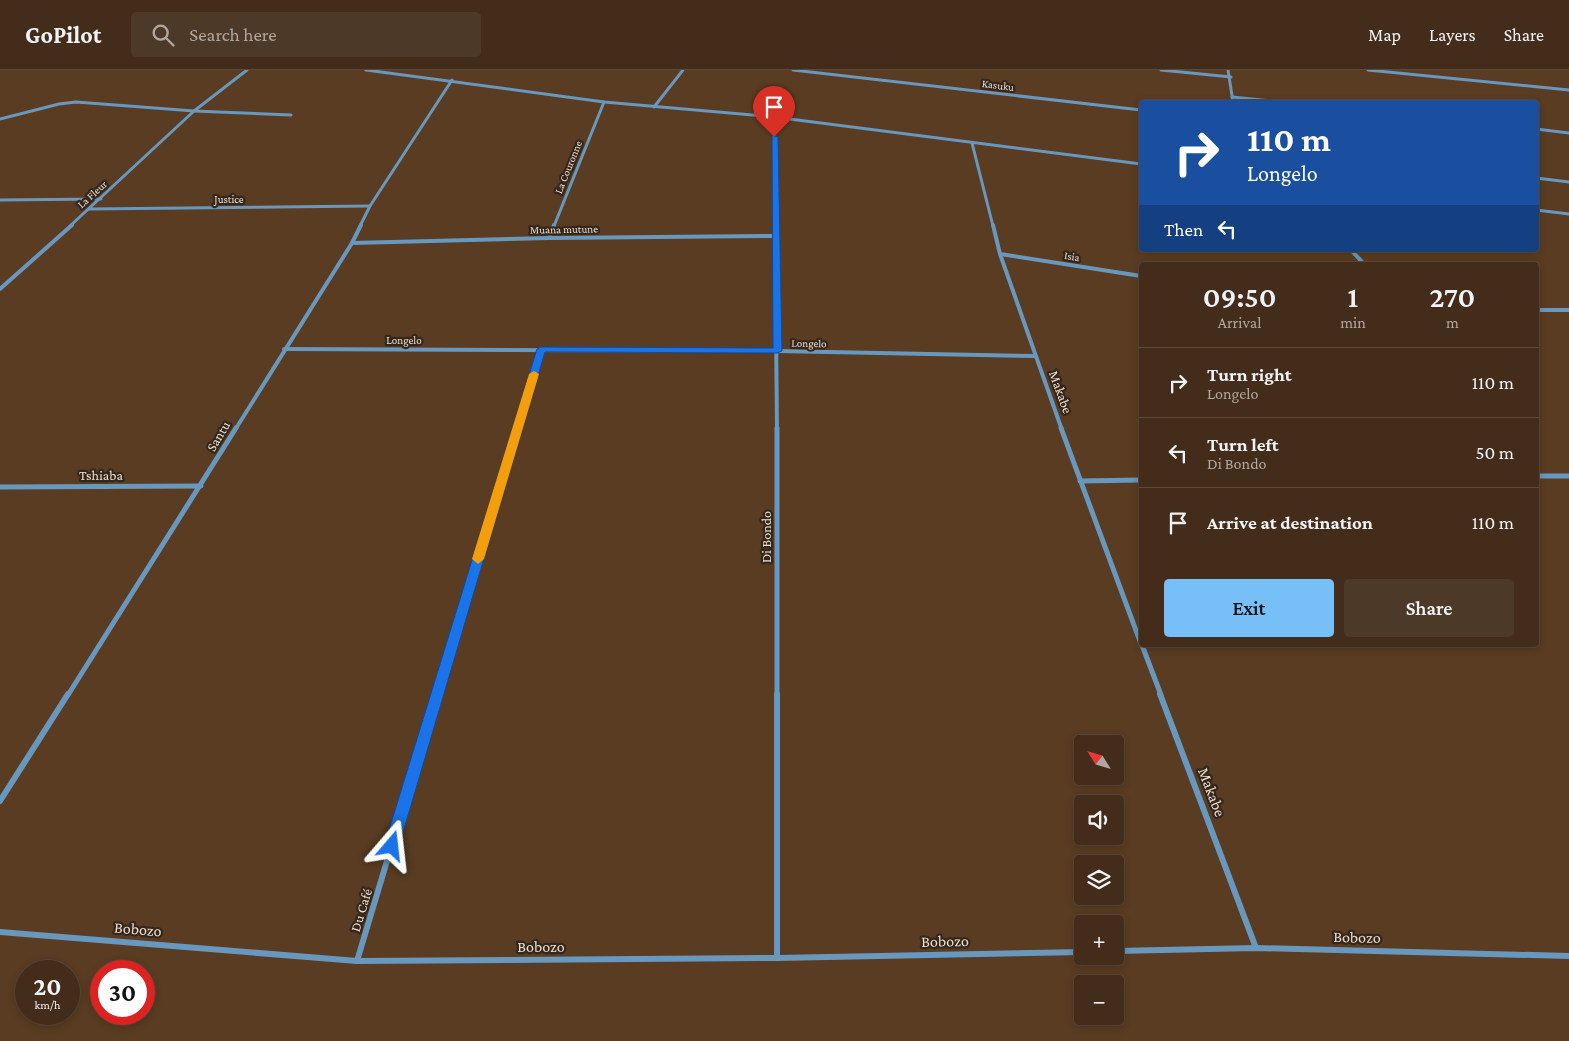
<!DOCTYPE html>
<html lang="en">
<head>
<meta charset="utf-8">
<style>
	body { margin:0; font-family:"Crimson Pro",serif; background:#4d3927; color:#f1f3f6; height:100vh; display:flex; flex-direction:column; font-size:19px; white-space:nowrap }
	* { box-sizing:border-box; margin:0 }
	p { font-size:16px; color:#afa8a2 }
	.icon { flex:none; width:28px; height:28px; fill:none; stroke:currentColor; stroke-width:2; stroke-linecap:round; stroke-linejoin:round }
	.map { position:relative; flex:1; overflow:hidden }
	.sheet { position:absolute; left:1139px; top:192px; width:400px; height:385px; display:flex; flex-direction:column; background:#432d1a; border-radius:5px; box-shadow:0 2px 8px #0003,0 0 0 1px #5b4939 }
	.sheet>* { flex:none }
	.hud { position:absolute; left:1139px; top:30px; width:400px; height:152px; border-radius:5px; box-shadow:0 2px 8px #0003,0 0 0 1px #5b4939; background:#1a4fa0; color:#fff; overflow:hidden }
	.needle { width:32px; rotate:307deg }
	.tools { position:absolute; left:1074px; top:665px; display:grid; gap:10px }
	.tools a { display:grid; place-items:center; width:50px; height:50px; border-radius:5px; background:#432d1a; box-shadow:0 2px 8px #0003,0 0 0 1px #5b4939; font-size:25px }
	.speed { position:absolute; left:15px; top:890px; display:flex; gap:10px; font-size:25px; font-weight:700; text-align:center }
	.speed>* { display:grid; place-content:center; width:65px; height:65px; border-radius:50%; background:#432d1a; box-shadow:0 2px 8px #0003,0 0 0 1px #5b4939; line-height:1 }
	.speed small { font-size:12px; font-weight:400 }
	.speed .limit { border:8px solid #d22; background:#fff; color:#111 }
	.pin { position:absolute; display:grid; place-items:center; width:42px; height:42px; color:#fff; margin:-51px -21px; border-radius:50% 50% 50% 0; rotate:-45deg; box-shadow:0 0 5px #0007 }
	.pin .icon { rotate:45deg }
	.me { position:absolute; width:55px; margin:-28px; rotate:17deg; stroke-linejoin:round; filter:drop-shadow(0 0 4px #0008) }
	.turn { display:flex; align-items:center; gap:18px; height:105px; padding:0 25px; font-size:22px }
	.turn .icon { width:65px; height:65px; stroke-width:2.5 }
	.turn b { display:block; font-size:35px; line-height:42px }
	.then { display:flex; align-items:center; height:48px; padding:0 25px; background:#0003; gap:10px; font-size:19px }
	.eta { display:flex; justify-content:space-evenly; align-items:center; height:85px; text-align:center }
	.eta b { font-size:30px; font-weight:600; line-height:35px }
	.cta { display:flex; gap:10px; margin-top:auto; padding:10px 25px }
	.cta a { flex:1; height:58px; border-radius:5px; background:#76c0f7; color:#111; font-size:20px; font-weight:600; line-height:58px; text-align:center }
	.cta a+a { background:#4d3927; color:#f1f3f6 }
	ul { padding:0; list-style:none }
	li { display:flex; align-items:center; gap:15px; height:70px; padding:0 25px; border-top:1px solid #5b4939 }
	li div { flex:1 }
	li b { display:block; font-size:19px }
	li em { font-style:normal }
	header { display:flex; align-items:center; gap:30px; box-sizing:border-box; height:70px; padding:0 25px; background:#432d1a; border-bottom:1px solid #5b4939 }
	header strong { font-size:24px }
	nav { display:flex; gap:28px; margin-inline-start:auto; font-size:18px }
	.search { width:350px; height:45px; background:#4d3927; display:flex; align-items:center; gap:12px; box-sizing:border-box; padding:0 18px; border-radius:5px; color:#afa8a2; font-size:19px }
	.map>svg:first-child { display:block }
	.lines { fill:none; stroke-linecap:round; stroke-linejoin:round }
	.minor-far3 { stroke:#6898be; stroke-width:3 }
	.minor-far2 { stroke:#6898be; stroke-width:4 }
	.minor-far1 { stroke:#6898be; stroke-width:5 }
	.minor { stroke:#6898be; stroke-width:6 }
	.route { fill:#1a73e8; stroke:#114b97 }
	.slow { fill:#f59e0b }
	.labels { text-anchor:middle; dominant-baseline:central; stroke-width:4.5; stroke-linejoin:round; paint-order:stroke }
	.far-street-label { font-size:11px; fill:#eddbcb; stroke:#34271b }
	.street-label { font-size:14px; fill:#eddbcb; stroke:#34271b }
	.near-street-label { font-size:16px; fill:#eddbcb; stroke:#34271b }
</style>
</head>
<body>
<header>
<strong>GoPilot</strong>
<div class="search"><svg class="icon" aria-label="search" viewBox="0 0 24 24"><circle cx="10" cy="10" r="6"/><path d="M15 15l6 6"/></svg>Search here</div>
<nav><a>Map</a><a>Layers</a><a>Share</a></nav>
</header>
<div class="map">
<svg width="1569" height="971" viewBox="0 0 1569 971">
	<rect width="100%" height="100%" fill="#593c22"/>
	<g class="lines">
		<g class="minor-far3">
			<polyline points="366,0 604,32 774,47 1141,94"/>
			<polyline points="793,0 1141,40"/>
			<polyline points="1161,0 1231,7"/>
			<polyline points="1228,0 1233,32"/>
			<polyline points="1368,0 1569,20"/>
			<polyline points="1232,27 1282,32"/>
			<polyline points="654,37 683,0"/>
			<polyline points="774,47 775,156"/>
			<polyline points="0,49 59,34 76,32 194,41 291,45"/>
			<polyline points="1536,59 1569,63"/>
			<polyline points="972,73 993,156"/>
			<polyline points="1536,108 1569,112"/>
			<polyline points="0,130 101,129"/>
			<polyline points="89,139 370,136"/>
			<polyline points="1536,140 1569,144"/>
			<polyline points="70,156 194,41 247,0"/>
			<polyline points="360,156 370,136 452,10"/>
			<polyline points="554,156 604,32"/>
		</g>
		<g class="minor-far2">
			<polyline points="775,155 777,360"/>
			<polyline points="993,155 1000,184 1062,360"/>
			<polyline points="549,168 554,155"/>
			<polyline points="352,173 549,168 775,166"/>
			<polyline points="1351,180 1365,195"/>
			<polyline points="1000,184 1141,206"/>
			<polyline points="0,219 72,155"/>
			<polyline points="1536,240 1569,240"/>
			<polyline points="284,279 777,281 1035,286"/>
			<polyline points="235,360 352,173 361,155"/>
			<polyline points="517,360 541,279"/>
		</g>
		<g class="minor-far1">
			<polyline points="777,358 777,625"/>
			<polyline points="1061,358 1141,574"/>
			<polyline points="1536,406 1569,406"/>
			<polyline points="1080,411 1141,410"/>
			<polyline points="0,417 201,416"/>
			<polyline points="1142,575 1161,625"/>
			<polyline points="68,625 236,358"/>
			<polyline points="437,625 517,358"/>
		</g>
		<g class="minor">
			<polyline points="777,624 777,888"/>
			<polyline points="1160,624 1256,878"/>
			<polyline points="0,731 68,624"/>
			<polyline points="0,862 357,891 777,888 1082,882"/>
			<polyline points="1115,881 1256,878 1569,886"/>
			<polyline points="357,891 437,624"/>
		</g>
	</g>
	<polygon class="route" points="772,65 778,67 782,281 777,283 545,282 399,776 397,781 392,783 386,781 384,776 537,279 541,277 773,278"/>
	<polygon class="slow" points="534,301 539,304 484,489 478,494 472,489 529,304"/>
	<g class="labels">
		<g class="far-street-label">
			<text transform="translate(998 15) rotate(7)">Kasuku</text>
			<text transform="translate(568 97) rotate(-68)">La Couronne</text>
			<text transform="translate(92 124) rotate(-42)">La Fleur</text>
			<text x="229" y="129">Justice</text>
			<text transform="translate(564 159) rotate(-1)">Muana mutune</text>
			<text transform="translate(1072 186) rotate(9)">Isia</text>
			<text x="404" y="270">Longelo</text>
			<text transform="translate(809 273) rotate(1)">Longelo</text>
		</g>
		<g class="street-label">
			<text transform="translate(1061 322) rotate(70)">Makabe</text>
			<text transform="translate(218 366) rotate(-59)">Santu</text>
			<text x="101" y="405">Tshiaba</text>
			<text transform="translate(766 467) rotate(-90)">Di Bondo</text>
			<text transform="translate(361 840) rotate(-73)">Du Café</text>
		</g>
		<g class="near-street-label">
			<text transform="translate(1212 722) rotate(69)">Makabe</text>
			<text transform="translate(138 859) rotate(5)">Bobozo</text>
			<text transform="translate(1357 867) rotate(1)">Bobozo</text>
			<text transform="translate(945 871) rotate(-1)">Bobozo</text>
			<text x="541" y="876">Bobozo</text>
		</g>
	</g>
</svg>
<div class="tools">
<a><svg class="needle" viewBox="-14 -14 28 28"><path d="M0-13l5 13h-10z" fill="#e53935"/><path d="M0 13l5-13h-10z" fill="#afa8a2"/></svg></a>
<a><svg class="icon" aria-label="sound" viewBox="0 0 24 24"><path d="M4 9h4l5-4v14l-5-4H4zM17 9q2 3 0 6"/></svg></a>
<a><svg class="icon" aria-label="layers" viewBox="0 0 24 24"><path d="M12 4l9 5-9 5-9-5zM3 14l9 5 9-5"/></svg></a>
<a>+</a>
<a>−</a>
</div>
<div class="speed"><div>20<small>km/h</small></div><div class="limit">30</div></div>
<div class="pin" style="left:774px;top:67px;background:#d93025"><svg class="icon" aria-label="arrive" viewBox="0 0 24 24"><path d="M6 21V4h12l-3 4 3 4H6"/></svg></div>
<svg class="me" style="left:392px;top:776px" viewBox="-20 -20 40 40"><path d="M0-17L14 15 0 8-14 15z" fill="#1a73e8" stroke="#fff" stroke-width="4"/></svg>
<div class="hud">
<div class="turn"><svg class="icon" aria-label="right" viewBox="0 0 24 24"><path d="M7 20v-9h11M14 6l5 5-5 5"/></svg><div><b>110 m</b>Longelo</div></div>
<div class="then">Then<svg class="icon" aria-label="left" viewBox="0 0 24 24"><path d="M17 20v-9H6M10 6l-5 5 5 5"/></svg></div>
</div>
<section class="sheet">
<div class="eta">
<div><b>09:50</b><p>Arrival</p></div>
<div><b>1</b><p>min</p></div>
<div><b>270</b><p>m</p></div>
</div>
<ul>
<li><svg class="icon" aria-label="right" viewBox="0 0 24 24"><path d="M7 20v-9h11M14 6l5 5-5 5"/></svg><div><b>Turn right</b><p>Longelo</p></div><em>110 m</em></li>
<li><svg class="icon" aria-label="left" viewBox="0 0 24 24"><path d="M17 20v-9H6M10 6l-5 5 5 5"/></svg><div><b>Turn left</b><p>Di Bondo</p></div><em>50 m</em></li>
<li><svg class="icon" aria-label="arrive" viewBox="0 0 24 24"><path d="M6 21V4h12l-3 4 3 4H6"/></svg><div><b>Arrive at destination</b></div><em>110 m</em></li>
</ul>
<div class="cta"><a>Exit</a><a>Share</a></div>
</section>
</div>
</body>
</html>
